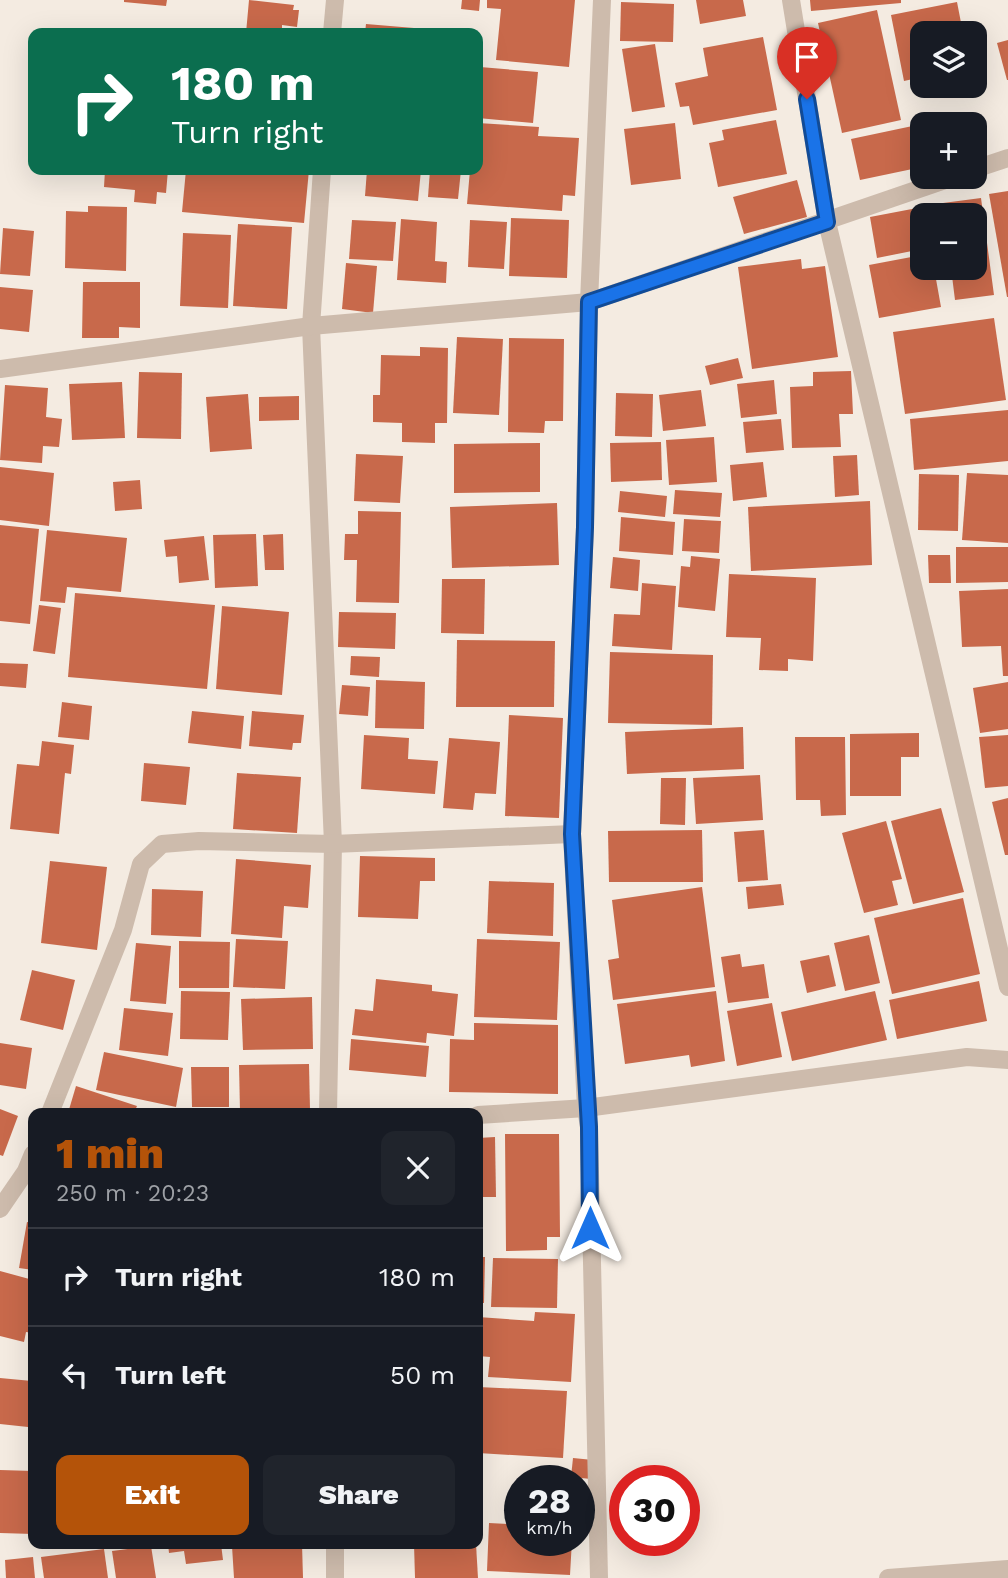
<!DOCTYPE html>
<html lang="en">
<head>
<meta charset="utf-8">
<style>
	body { margin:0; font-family:"Work Sans",sans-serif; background:#20242c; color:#f1f3f6; height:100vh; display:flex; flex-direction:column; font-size:26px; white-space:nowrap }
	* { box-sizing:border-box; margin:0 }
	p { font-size:23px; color:#9ea1a6 }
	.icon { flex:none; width:38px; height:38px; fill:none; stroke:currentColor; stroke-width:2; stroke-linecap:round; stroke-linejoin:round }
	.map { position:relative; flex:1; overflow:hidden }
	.panel { position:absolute; left:28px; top:1108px; width:455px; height:441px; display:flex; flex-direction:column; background:#171b24; border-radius:14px; box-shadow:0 7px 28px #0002 }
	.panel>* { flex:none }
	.hud { position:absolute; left:28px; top:28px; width:455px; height:147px; border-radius:14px; box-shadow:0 7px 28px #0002; background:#0b6e4f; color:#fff; overflow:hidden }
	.buttons { position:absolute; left:910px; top:21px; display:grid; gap:14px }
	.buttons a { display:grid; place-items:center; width:77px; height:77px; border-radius:14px; background:#171b24; box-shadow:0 7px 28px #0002; font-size:35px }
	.speed { position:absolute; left:504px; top:1465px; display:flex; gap:14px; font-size:35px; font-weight:700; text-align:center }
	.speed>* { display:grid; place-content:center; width:91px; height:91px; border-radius:50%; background:#171b24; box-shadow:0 7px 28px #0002; line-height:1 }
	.speed small { font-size:18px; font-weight:400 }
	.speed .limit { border:10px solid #d22; background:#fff; color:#111 }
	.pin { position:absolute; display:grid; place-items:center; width:60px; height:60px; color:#fff; margin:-72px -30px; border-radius:50% 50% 50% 0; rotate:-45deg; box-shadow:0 0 7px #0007 }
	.pin .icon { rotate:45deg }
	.me { position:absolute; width:77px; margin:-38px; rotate:0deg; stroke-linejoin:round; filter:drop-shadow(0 0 5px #0008) }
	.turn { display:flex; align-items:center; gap:24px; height:147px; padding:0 28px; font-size:32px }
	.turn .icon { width:91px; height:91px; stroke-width:2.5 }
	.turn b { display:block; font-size:49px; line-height:60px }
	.round { display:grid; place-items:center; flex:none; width:74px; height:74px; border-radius:14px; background:#20242c }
	.headline { display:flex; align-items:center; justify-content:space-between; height:119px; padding:0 28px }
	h1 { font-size:42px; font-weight:800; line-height:52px; color:#b45309 }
	.primary-button { display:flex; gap:14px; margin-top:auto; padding:14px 28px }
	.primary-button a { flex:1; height:80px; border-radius:14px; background:#b45309; color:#fff; font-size:28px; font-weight:800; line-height:80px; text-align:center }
	.primary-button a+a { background:#20242c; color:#f1f3f6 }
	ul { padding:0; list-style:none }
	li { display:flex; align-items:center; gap:21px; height:98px; padding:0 28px; border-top:2px solid #363941 }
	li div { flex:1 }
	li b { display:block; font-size:26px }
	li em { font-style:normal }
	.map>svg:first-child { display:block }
	.building { fill:#c8694b }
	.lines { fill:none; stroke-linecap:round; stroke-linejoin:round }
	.minor { stroke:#cdbbac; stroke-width:18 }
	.route-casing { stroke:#114b97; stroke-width:18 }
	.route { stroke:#1a73e8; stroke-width:12 }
</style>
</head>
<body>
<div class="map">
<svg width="1008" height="1578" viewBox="0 0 1008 1578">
	<rect width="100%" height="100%" fill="#f4ebe1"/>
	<g class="building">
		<polygon points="124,0 167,0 166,6 124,2"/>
		<polygon points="249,0 294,5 293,10 299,10 297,27 282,25 282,33 246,33"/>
		<polygon points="462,0 480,0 479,11 461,9"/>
		<polygon points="487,0 575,0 569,67 496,60 501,9 487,8"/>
		<polygon points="696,0 743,0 746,16 700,24"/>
		<polygon points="810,0 901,0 901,3 811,11"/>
		<polygon points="621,2 674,4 673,42 620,41"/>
		<polygon points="957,2 963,33 922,33 922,77 904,81 891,15"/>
		<polygon points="877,10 901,120 842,133 818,23"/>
		<polygon points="366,24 438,30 437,33 365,33"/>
		<polygon points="763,37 777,110 693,125 689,106 680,107 675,83 708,76 703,48"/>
		<polygon points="1008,40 1008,80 1007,80 997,43"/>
		<polygon points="655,44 665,107 632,112 622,49"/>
		<polygon points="480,67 538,72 533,123 478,118"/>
		<polygon points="776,120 787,174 718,187 709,143 724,140 722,130"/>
		<polygon points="478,123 539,127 538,136 579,138 575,196 563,195 562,211 467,204 470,170 478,170"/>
		<polygon points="675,123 681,179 631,185 624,129"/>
		<polygon points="922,124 922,167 860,180 851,139"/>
		<polygon points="105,170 168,170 166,193 157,192 156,204 134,202 135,190 104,187"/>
		<polygon points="186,170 309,170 304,223 182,212"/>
		<polygon points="367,170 421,170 418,201 365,196"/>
		<polygon points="430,170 461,170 458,199 428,197"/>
		<polygon points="797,180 807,217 744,234 733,197"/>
		<polygon points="1008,191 1008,297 1007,297 989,194"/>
		<polygon points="981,198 994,295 955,300 951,268 975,268 975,215 944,215 943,203"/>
		<polygon points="933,205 935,215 922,215 922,249 877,258 870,217"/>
		<polygon points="88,206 127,207 126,271 65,268 66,211 88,212"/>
		<polygon points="511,218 569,220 567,278 509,276"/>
		<polygon points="401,219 437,222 435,261 447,262 446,283 397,280"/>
		<polygon points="352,220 396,222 393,261 349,259"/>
		<polygon points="470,220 507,222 504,269 468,267"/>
		<polygon points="238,224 292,227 287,309 233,306"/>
		<polygon points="3,228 34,231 30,276 0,274"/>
		<polygon points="183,233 231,235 228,308 180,306"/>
		<polygon points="922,255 922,268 934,268 941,307 879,318 869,265"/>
		<polygon points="801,259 802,269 825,266 838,357 752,369 738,267"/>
		<polygon points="346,263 377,266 373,313 342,309"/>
		<polygon points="83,282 140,282 140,328 119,327 119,338 82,338"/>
		<polygon points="0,287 33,290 29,332 0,329"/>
		<polygon points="994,318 1006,400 905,414 893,332"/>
		<polygon points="457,337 503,339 499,415 453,413"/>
		<polygon points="509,338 564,339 563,421 545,421 544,433 508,432"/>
		<polygon points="420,347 448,348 447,423 435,423 435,443 402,442 402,423 373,422 373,395 380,395 381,355 420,356"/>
		<polygon points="738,358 743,378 710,385 705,366"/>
		<polygon points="851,371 853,414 839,414 841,447 792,448 790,387 813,386 813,372"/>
		<polygon points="139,372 182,373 181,439 137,438"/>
		<polygon points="774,380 777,414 741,418 737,384"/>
		<polygon points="122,382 125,438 72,440 69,384"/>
		<polygon points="5,385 48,388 46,417 62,419 59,447 43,446 42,463 0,460"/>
		<polygon points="701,390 706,426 663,431 659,395"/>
		<polygon points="616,393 653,394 652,437 615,436"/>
		<polygon points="248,394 252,449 210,452 206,397"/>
		<polygon points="299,396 299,420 259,421 259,397"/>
		<polygon points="1008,410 1008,461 914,470 910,419"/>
		<polygon points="781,419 784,450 746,453 743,422"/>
		<polygon points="714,437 717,482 669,485 666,440"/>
		<polygon points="661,442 662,480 611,482 610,443"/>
		<polygon points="540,443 540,492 454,493 454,444"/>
		<polygon points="356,454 403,456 400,503 354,501"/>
		<polygon points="857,455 859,495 835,497 833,456"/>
		<polygon points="763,462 767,497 733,501 730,465"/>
		<polygon points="0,467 54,473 49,526 0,520"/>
		<polygon points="967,473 1008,475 1008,543 962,540"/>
		<polygon points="919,474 959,475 958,531 918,530"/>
		<polygon points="140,480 142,509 115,511 113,482"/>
		<polygon points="675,490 722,493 720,517 673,514"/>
		<polygon points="620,491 667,496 665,517 618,512"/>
		<polygon points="870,501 872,565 751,571 748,507"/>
		<polygon points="557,503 559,565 452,568 450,507"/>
		<polygon points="358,511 401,512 399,603 356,602 357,560 344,560 345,534 358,534"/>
		<polygon points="621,517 675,522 673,555 619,551"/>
		<polygon points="684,519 721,521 719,553 682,551"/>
		<polygon points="0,525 39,529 30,624 0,621"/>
		<polygon points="47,530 127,538 121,592 67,587 65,603 40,601"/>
		<polygon points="256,534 258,586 215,588 213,535"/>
		<polygon points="283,534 284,570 265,570 263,535"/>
		<polygon points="204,536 209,580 179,583 177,556 166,557 164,540"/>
		<polygon points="956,547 1008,547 1008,582 956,583"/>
		<polygon points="928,555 950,555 951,583 929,583"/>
		<polygon points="691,556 720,559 715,611 678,607 681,566 690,567"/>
		<polygon points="613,557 640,560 638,591 610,588"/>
		<polygon points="729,574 816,578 813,661 788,659 788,671 759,670 761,638 726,637"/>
		<polygon points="442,579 485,579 484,634 441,633"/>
		<polygon points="642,583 676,586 672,650 612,646 614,614 640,615"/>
		<polygon points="1008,589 1008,676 1003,676 1001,646 962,647 959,591"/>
		<polygon points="75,593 215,605 207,689 68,677"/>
		<polygon points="39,605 61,608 55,654 33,651"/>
		<polygon points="222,606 289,612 282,695 216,689"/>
		<polygon points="339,612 396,613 395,649 338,647"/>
		<polygon points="457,640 555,641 554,707 456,707"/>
		<polygon points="610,652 713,655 712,725 608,723"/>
		<polygon points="351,656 380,657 379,677 350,675"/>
		<polygon points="0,663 28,664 26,688 0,686"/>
		<polygon points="376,680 425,682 424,729 375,728"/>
		<polygon points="1008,682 1008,729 980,733 973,688"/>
		<polygon points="342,685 370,687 368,716 339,714"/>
		<polygon points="62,702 92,706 89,740 58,737"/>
		<polygon points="192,711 244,716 241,749 188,743"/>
		<polygon points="252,711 304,715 301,743 293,743 292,750 249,746"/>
		<polygon points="509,715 563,718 559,818 505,816"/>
		<polygon points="743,727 744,769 627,774 625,732"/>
		<polygon points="919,733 919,757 901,757 901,796 850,796 850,734"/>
		<polygon points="364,735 409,738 408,759 438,761 435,794 361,789"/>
		<polygon points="1008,735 1008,786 985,788 979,737"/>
		<polygon points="795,737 845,737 846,815 821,816 820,800 796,800"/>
		<polygon points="449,738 500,742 496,794 475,793 473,810 443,808"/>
		<polygon points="42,741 74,745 71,774 65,773 59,834 10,829 17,764 39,766"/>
		<polygon points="144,763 190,767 186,805 141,801"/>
		<polygon points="237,773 301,777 297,833 233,829"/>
		<polygon points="760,775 763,820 696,824 693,778"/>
		<polygon points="661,778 686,778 685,825 660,824"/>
		<polygon points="1008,798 1008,855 1005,855 992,802"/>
		<polygon points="941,808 964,892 913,904 891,821"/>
		<polygon points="886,821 902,879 892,881 898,905 864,913 842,833"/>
		<polygon points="702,830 703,882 609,882 608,831"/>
		<polygon points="764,830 768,880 738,882 734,832"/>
		<polygon points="360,856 435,858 435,881 420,881 418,919 358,917"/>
		<polygon points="236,859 311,865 308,908 284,906 282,938 231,934"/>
		<polygon points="50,861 107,867 97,950 41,943"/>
		<polygon points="489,881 554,883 553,936 487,933"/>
		<polygon points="781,884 784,905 748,909 746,887"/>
		<polygon points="702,887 715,987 613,1000 608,960 619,958 612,900"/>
		<polygon points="152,889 203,891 201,937 151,935"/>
		<polygon points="963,898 980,974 892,994 874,918"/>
		<polygon points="869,935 880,983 845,991 834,943"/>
		<polygon points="236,939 288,941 285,989 233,987"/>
		<polygon points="477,939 560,942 557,1020 474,1017"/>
		<polygon points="179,941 230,942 229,988 179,988"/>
		<polygon points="136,943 171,946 166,1004 130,1001"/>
		<polygon points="740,954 742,967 764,964 769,998 728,1003 721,957"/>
		<polygon points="829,955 836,986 807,993 800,961"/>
		<polygon points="32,970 75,980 63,1030 20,1020"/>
		<polygon points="376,979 432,985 432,991 458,994 454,1036 427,1033 426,1043 352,1035 355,1009 373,1011"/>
		<polygon points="979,981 987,1021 897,1039 889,1000"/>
		<polygon points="181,991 230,992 228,1040 180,1039"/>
		<polygon points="716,991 725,1061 691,1067 689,1055 625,1064 617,1004"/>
		<polygon points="875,991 887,1040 792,1061 781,1012"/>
		<polygon points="312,997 313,1049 243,1050 241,999"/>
		<polygon points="772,1003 782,1057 737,1066 727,1011"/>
		<polygon points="124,1008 173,1013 168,1056 119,1050"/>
		<polygon points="474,1023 558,1025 558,1094 449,1092 450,1039 474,1040"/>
		<polygon points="351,1039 429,1046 426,1077 349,1070"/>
		<polygon points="0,1043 32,1048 26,1089 0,1085"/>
		<polygon points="104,1052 183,1068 176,1107 96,1090"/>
		<polygon points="309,1064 310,1110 240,1111 239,1065"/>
		<polygon points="191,1067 229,1067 229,1107 192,1107"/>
		<polygon points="76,1086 137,1106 134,1113 68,1113"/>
		<polygon points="0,1109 18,1116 3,1156 0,1155"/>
		<polygon points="505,1134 559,1134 560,1237 547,1237 547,1250 506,1251"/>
		<polygon points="495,1137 496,1197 478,1197 478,1138"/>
		<polygon points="27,1222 33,1223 33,1270 19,1268"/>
		<polygon points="478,1257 485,1257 484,1303 478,1303"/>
		<polygon points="493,1258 558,1259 557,1308 491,1307"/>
		<polygon points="0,1271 33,1280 33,1333 26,1332 24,1342 0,1336"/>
		<polygon points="535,1312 575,1314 571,1382 488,1377 490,1357 478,1356 478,1317 534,1321"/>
		<polygon points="0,1378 32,1381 28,1427 0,1424"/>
		<polygon points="478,1387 567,1391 563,1458 478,1453"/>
		<polygon points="573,1458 593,1460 591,1479 571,1477"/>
		<polygon points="0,1470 33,1471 33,1534 0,1533"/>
		<polygon points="509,1505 520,1506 520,1540 572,1540 570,1575 487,1571 489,1523 508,1524"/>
		<polygon points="168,1544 221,1544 223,1560 186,1564 184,1551 169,1553"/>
		<polygon points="241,1544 302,1544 303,1578 234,1578 232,1546"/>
		<polygon points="414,1544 476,1544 478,1578 415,1578"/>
		<polygon points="151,1546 156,1578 116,1578 112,1551"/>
		<polygon points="104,1549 108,1578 44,1578 41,1557"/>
		<polygon points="33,1557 35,1578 6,1578 5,1560"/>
	</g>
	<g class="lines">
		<g class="minor">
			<polyline points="791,0 827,222 1008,987"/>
			<polyline points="332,33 335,0"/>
			<polyline points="975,169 1008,158"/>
			<polyline points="322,170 311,326 333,844 328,1113"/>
			<polyline points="0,369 311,326 589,302 954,177"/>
			<polyline points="50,1113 123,930 141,864 162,844 199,841 333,844 572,834"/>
			<polyline points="478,1115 586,1108 967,1057 1008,1060"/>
			<polyline points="0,1209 26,1171 33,1154"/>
			<polyline points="335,1544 335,1578"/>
			<polyline points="599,1578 589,1127 586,1108 572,834 585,527 589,302 602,0"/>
			<polyline points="888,1578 1008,1569"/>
		</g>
	</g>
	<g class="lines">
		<g class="route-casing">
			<polyline id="route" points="590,1228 589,1127 572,834 585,527 589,302 827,222 807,99"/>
		</g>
		<use href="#route" class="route"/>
	</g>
</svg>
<div class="buttons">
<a><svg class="icon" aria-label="layers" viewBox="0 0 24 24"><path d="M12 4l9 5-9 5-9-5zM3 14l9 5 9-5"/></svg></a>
<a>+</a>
<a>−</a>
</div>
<div class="speed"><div>28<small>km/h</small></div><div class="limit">30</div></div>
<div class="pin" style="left:807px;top:99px;background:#d93025"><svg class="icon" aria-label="arrive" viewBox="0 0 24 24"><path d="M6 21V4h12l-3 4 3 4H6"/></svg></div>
<svg class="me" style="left:590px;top:1228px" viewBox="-20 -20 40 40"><path d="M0-17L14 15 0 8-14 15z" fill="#1a73e8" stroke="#fff" stroke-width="4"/></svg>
<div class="hud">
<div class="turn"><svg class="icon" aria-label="right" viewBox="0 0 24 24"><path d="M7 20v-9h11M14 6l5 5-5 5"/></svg><div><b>180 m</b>Turn right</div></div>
</div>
<section class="panel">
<div class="headline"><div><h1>1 min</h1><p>250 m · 20:23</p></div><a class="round"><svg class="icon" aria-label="close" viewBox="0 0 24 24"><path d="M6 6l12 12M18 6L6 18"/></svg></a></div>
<ul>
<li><svg class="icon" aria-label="right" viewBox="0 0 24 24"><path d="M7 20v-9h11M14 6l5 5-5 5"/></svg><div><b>Turn right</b></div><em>180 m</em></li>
<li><svg class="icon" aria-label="left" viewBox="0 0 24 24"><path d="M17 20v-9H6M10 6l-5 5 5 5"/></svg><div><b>Turn left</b></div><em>50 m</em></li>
</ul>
<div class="primary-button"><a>Exit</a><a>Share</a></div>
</section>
</div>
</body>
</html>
